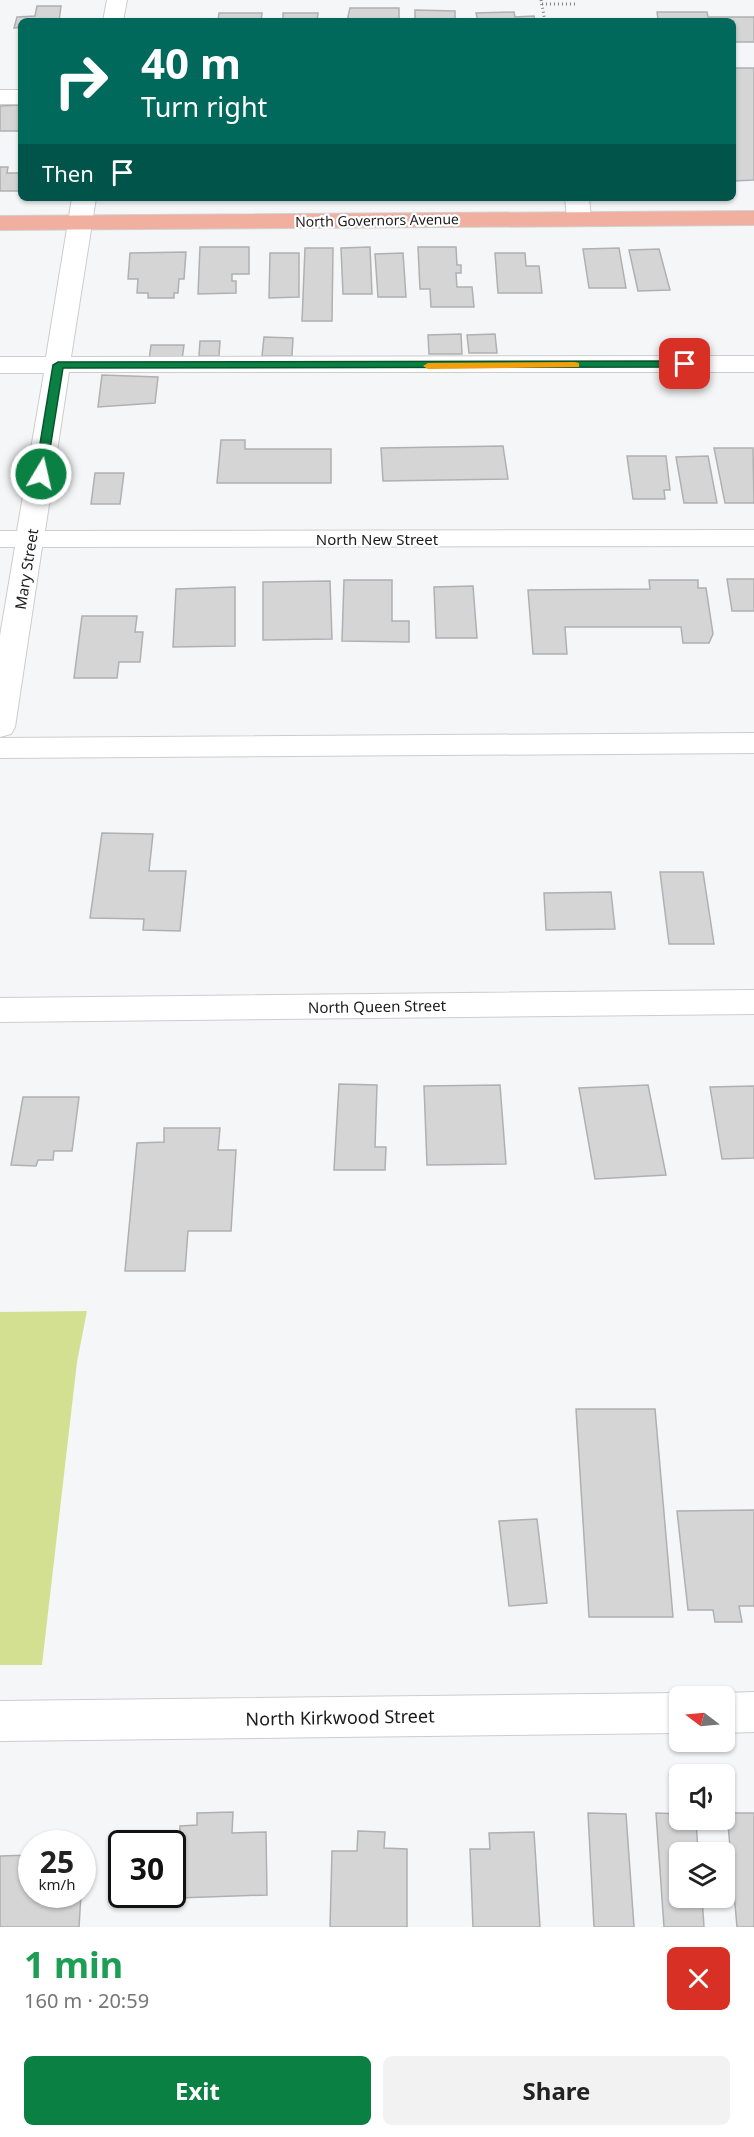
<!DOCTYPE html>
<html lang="en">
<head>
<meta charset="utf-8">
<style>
	body { margin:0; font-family:"Noto Sans",sans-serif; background:#f2f2f2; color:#222; height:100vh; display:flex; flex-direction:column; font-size:22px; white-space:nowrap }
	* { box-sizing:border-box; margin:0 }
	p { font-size:20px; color:#767676 }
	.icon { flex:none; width:33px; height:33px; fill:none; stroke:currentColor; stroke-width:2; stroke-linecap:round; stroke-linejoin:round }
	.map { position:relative; height:1927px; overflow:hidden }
	.side { display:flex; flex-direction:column; background:#fff; flex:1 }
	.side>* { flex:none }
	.top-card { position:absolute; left:18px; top:18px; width:718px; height:183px; border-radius:9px; box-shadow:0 2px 4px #0004; background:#00695c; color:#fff; overflow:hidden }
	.needle { width:39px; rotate:286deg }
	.fabs { position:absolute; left:669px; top:1686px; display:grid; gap:12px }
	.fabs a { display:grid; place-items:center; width:66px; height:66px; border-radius:9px; background:#fff; box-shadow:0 2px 4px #0004; font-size:30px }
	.speed { position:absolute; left:18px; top:1830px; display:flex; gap:12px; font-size:30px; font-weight:700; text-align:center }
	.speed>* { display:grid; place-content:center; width:78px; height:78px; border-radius:50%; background:#fff; box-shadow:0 2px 4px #0004; line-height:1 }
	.speed small { font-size:15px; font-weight:400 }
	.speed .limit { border:3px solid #111; border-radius:9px; background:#fff; color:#111 }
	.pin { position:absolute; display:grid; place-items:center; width:51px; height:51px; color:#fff; margin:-26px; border-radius:12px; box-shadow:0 3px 9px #0006 }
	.me { position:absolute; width:66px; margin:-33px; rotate:9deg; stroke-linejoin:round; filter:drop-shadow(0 0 4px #0008) }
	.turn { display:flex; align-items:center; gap:21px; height:126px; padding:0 24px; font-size:27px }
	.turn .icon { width:78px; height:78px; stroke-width:2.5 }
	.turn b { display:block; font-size:42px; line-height:51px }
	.then { display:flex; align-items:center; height:57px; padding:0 24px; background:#0003; gap:12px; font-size:22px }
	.round { display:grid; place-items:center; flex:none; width:63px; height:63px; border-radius:9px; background:#f2f2f2 }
	.headline { display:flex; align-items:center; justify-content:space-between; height:102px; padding:0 24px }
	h1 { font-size:36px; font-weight:700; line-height:45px; color:#1e9e55 }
	.action { display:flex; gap:12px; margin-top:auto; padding:12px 24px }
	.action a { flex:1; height:69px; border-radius:9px; background:#0b8043; color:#fff; font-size:24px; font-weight:700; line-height:69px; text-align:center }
	.action a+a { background:#f2f2f2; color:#222 }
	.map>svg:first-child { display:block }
	.green { fill:#d4e091 }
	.building { fill:#d6d5d6; stroke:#b0b0b1; stroke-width:1.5 }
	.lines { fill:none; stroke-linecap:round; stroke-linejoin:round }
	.minor-casing { stroke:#cdcdce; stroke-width:2 }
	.major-casing { stroke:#d1d1d2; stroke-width:2 }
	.path { stroke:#818283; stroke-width:3; stroke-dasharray:1 3; stroke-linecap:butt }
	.minor { fill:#fff; fill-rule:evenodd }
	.major { fill:#f0af9f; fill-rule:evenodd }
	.route { fill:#0b8043; stroke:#07532c; stroke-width:1.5 }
	.slow { fill:#f59e0b }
	.labels { text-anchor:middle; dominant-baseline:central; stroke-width:4.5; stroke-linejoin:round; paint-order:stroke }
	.far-street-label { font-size:14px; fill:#1b1b1c; stroke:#fff }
	.street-label { font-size:15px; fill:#1b1b1c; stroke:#fff }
	.near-street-label { font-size:18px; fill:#1b1b1c; stroke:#fff }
</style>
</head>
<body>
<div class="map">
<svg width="754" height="1927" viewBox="0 0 754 1927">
	<rect width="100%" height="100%" fill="#f5f6f7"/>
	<polygon class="green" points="87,1311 77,1362 42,1665 0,1665 0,1312"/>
	<g class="building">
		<polygon points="37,6 61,6 59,21 21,21 21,27 14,28 17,17 35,16"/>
		<polygon points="350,8 399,8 399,21 347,21"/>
		<polygon points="415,10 455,11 455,21 415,21"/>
		<polygon points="514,12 515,17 534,16 535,21 478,21 476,13"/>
		<polygon points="657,12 707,12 708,17 754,17 754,42 734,42 734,21 581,20 658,19"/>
		<polygon points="219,13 262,13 261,21 218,21"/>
		<polygon points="283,13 318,13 317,21 283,21"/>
		<polygon points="734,68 754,68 754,180 734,181"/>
		<polygon points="21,105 21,131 0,131 0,106"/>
		<polygon points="0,167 8,167 7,173 21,173 21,191 0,191"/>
		<polygon points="200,247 249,247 249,274 232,274 232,281 236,281 236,293 198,294"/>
		<polygon points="370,247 372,294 343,294 341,248"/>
		<polygon points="418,247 456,247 457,265 461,265 461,273 456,273 457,287 472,287 474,307 431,307 430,289 420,289"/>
		<polygon points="305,248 333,248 332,321 302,321"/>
		<polygon points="619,248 626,288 589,288 583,249"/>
		<polygon points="659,249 670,290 638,291 629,250"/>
		<polygon points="186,252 184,279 179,279 178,293 174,293 174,298 148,298 148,293 137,293 138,279 128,279 130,253"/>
		<polygon points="270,253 299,253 299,297 269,298"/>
		<polygon points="403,253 406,297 378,297 375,254"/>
		<polygon points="495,253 525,253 526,266 539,266 542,293 498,293"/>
		<polygon points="461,334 462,354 429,354 428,335"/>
		<polygon points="495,334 497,353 469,353 467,335"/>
		<polygon points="264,337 293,338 292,356 262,356"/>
		<polygon points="200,341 220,341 219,356 199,356"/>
		<polygon points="151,345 184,345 182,360 149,360"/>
		<polygon points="102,375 158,377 155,403 98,407"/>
		<polygon points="221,440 245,440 245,449 331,449 331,483 217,483"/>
		<polygon points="503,446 508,479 383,481 381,448"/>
		<polygon points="714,448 753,448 754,503 725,503"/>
		<polygon points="627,456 666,456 670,490 664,490 665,499 633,499"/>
		<polygon points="708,456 717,503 684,503 676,457"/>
		<polygon points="95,473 124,473 120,504 91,504"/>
		<polygon points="727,579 754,579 754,611 732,611"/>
		<polygon points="344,580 392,580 392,621 409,621 409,642 342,641"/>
		<polygon points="649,580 698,580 698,588 706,588 713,634 709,643 683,643 681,627 565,627 567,654 533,654 528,590 650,589"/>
		<polygon points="330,581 332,639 263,640 263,582"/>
		<polygon points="473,586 477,638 436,638 434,587"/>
		<polygon points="235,587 235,646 173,647 176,589"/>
		<polygon points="82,616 137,616 135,632 143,632 140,662 119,662 117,678 74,678"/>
		<polygon points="102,833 153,834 149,871 186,871 180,931 143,930 144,919 90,918"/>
		<polygon points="660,872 703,872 714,944 669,944"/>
		<polygon points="611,892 615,929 546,930 544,893"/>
		<polygon points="339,1084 377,1085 375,1147 386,1147 385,1170 334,1170"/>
		<polygon points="500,1085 506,1164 427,1165 424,1086"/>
		<polygon points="648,1085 666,1175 595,1179 579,1088"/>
		<polygon points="754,1086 754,1158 722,1159 710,1087"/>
		<polygon points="23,1097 79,1097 72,1151 54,1151 53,1160 38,1160 36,1166 11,1165"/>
		<polygon points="164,1128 220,1128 218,1150 236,1150 231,1231 188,1231 185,1271 125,1271 137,1143 164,1142"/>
		<polygon points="576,1409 655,1409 673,1617 589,1617"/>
		<polygon points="754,1510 754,1606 739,1606 742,1622 715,1622 713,1610 688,1610 677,1511"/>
		<polygon points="537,1519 547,1603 509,1606 499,1521"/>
		<polygon points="233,1812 232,1833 266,1832 267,1895 178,1898 180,1826 197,1825 197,1813"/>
		<polygon points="588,1813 626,1814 634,1927 594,1927"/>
		<polygon points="656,1813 680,1814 680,1820 696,1820 698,1852 680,1852 680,1898 702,1898 704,1927 664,1927"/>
		<polygon points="727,1813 754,1813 754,1927 737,1927"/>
		<polygon points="358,1831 385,1832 384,1848 407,1849 407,1927 330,1927 332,1851 357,1851"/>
		<polygon points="534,1832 540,1927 473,1927 470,1849 490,1849 489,1833"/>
		<polygon points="32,1855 32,1894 81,1894 79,1927 0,1927 0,1856"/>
	</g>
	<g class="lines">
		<g class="minor-casing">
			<g id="minor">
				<polygon points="107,0 127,0 123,21 103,21"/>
				<rect x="0" y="90" width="21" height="14"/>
				<polygon points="72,198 96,198 71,357 754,356 754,372 69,372 45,531 754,530 754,546 42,547 15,727 11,734 0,737 0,636 15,547 0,547 0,531 17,531 44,373 0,373 0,357 46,357"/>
				<polygon points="565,198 589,198 591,218 587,223 571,223 567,218"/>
				<polygon points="754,733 754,753 0,758 0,738"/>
				<polygon points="754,990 754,1014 0,1022 0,998"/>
				<polygon points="754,1692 754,1732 724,1733 724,1696 715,1696 724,1693"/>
				<polygon points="680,1693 689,1696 680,1696 680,1733 0,1741 0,1701"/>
			</g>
		</g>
		<g class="major-casing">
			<polygon id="major" points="754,211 754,225 0,230 0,216"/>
		</g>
		<g class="path">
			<polyline points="541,0 545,21"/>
			<polyline points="542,4 578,4"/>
		</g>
		<use href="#minor" class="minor"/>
		<use href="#major" class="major"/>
	</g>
	<polygon class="route" points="685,361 688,362 688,367 63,368 46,474 41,477 35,474 53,365 58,362"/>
	<polygon class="slow" points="575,362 579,363 579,367 428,369 423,366 428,363"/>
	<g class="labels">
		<g class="far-street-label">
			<text transform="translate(377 220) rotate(-1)">North Governors Avenue</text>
		</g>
		<g class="street-label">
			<text x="377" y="539">North New Street</text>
			<text transform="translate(26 569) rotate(-81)">Mary Street</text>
			<text transform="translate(377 1006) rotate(-1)">North Queen Street</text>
		</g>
		<g class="near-street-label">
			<text transform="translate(340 1717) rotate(-1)">North Kirkwood Street</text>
		</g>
	</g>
</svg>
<div class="fabs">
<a><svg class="needle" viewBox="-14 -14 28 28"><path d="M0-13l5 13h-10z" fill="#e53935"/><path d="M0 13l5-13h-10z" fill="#767676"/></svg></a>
<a><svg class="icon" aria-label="sound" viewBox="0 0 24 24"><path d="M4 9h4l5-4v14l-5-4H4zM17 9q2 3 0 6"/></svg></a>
<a><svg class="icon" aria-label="layers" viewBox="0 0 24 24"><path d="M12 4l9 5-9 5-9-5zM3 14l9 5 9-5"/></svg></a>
</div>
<div class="speed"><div>25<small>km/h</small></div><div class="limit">30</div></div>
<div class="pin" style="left:685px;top:364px;background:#d93025"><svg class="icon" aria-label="arrive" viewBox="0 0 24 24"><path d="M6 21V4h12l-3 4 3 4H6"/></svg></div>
<svg class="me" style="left:41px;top:474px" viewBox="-20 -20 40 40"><circle r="17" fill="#0b8043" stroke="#fff" stroke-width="3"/><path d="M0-11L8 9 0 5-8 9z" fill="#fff"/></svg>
<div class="top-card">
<div class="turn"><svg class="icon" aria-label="right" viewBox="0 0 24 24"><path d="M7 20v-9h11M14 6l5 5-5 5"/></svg><div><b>40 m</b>Turn right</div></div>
<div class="then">Then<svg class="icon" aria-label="arrive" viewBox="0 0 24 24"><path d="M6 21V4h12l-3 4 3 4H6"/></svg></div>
</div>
</div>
<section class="side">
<div class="headline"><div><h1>1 min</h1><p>160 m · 20:59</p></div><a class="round" style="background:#d93025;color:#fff"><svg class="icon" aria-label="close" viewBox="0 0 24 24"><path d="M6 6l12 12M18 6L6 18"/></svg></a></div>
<div class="action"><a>Exit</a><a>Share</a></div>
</section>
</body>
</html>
